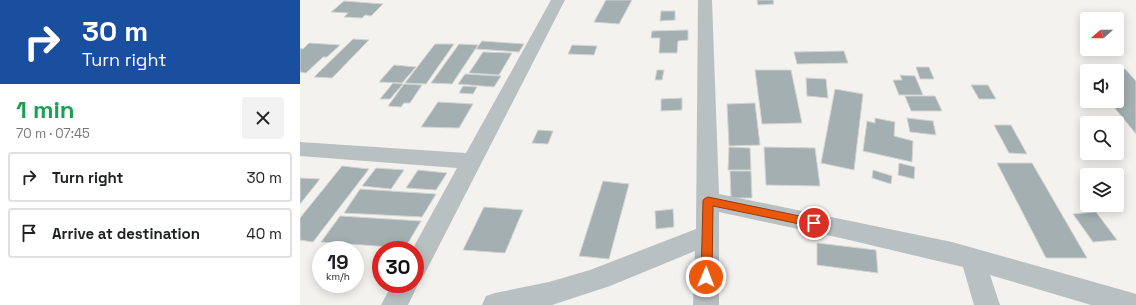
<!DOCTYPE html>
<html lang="en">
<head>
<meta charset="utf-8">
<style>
	body { margin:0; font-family:"Space Grotesk",sans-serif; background:#f2f2f2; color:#202124; height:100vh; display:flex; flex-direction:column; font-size:15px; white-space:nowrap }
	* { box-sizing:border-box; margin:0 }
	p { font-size:13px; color:#757577 }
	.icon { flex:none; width:22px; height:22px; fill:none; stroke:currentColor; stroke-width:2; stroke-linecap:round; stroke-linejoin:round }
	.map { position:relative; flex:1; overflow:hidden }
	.drawer { display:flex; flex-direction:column; background:#fff; width:300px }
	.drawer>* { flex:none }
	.guide { background:#1a4fa0; color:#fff; overflow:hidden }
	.needle { width:26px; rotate:250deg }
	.tools { position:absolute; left:780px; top:12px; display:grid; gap:8px }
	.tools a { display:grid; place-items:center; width:44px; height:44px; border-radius:4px; background:#fff; box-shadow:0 2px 10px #0003; font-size:20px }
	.speed { position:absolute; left:12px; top:241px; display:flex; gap:8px; font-size:20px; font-weight:700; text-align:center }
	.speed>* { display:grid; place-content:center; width:52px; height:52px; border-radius:50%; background:#fff; box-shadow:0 2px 10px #0003; line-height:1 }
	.speed small { font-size:10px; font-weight:400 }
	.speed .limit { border:6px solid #d22; background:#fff; color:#111 }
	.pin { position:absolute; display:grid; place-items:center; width:34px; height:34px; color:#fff; margin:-17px; border:2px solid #fff; border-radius:50%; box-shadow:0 1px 4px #0007 }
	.me { position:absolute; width:44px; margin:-22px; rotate:1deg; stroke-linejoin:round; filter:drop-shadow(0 0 3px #0008) }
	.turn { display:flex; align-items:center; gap:14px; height:84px; padding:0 16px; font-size:18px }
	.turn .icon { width:52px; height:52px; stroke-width:2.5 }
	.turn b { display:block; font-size:28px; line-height:34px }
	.round { display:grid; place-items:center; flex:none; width:42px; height:42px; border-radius:4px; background:#f2f2f2 }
	.summary { display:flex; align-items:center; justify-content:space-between; height:68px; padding:0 16px }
	h1 { font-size:24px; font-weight:600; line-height:30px; color:#1e9e55 }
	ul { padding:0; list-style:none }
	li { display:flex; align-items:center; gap:12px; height:50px; margin:0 8px 6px; padding:0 8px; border:2px solid #e0e0e0; border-radius:4px }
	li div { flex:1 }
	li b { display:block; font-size:15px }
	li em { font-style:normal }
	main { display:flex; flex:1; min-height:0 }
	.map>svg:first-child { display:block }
	.building { fill:#a3afb0; stroke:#d4d4d2 }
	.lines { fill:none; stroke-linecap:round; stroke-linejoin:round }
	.minor { fill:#b9c0c1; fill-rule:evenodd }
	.route { fill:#ea580c; stroke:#983908 }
</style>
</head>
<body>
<main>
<section class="drawer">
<div class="guide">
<div class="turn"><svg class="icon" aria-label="right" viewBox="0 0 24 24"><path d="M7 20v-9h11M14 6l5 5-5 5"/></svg><div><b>30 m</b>Turn right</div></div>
</div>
<div class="summary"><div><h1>1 min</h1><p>70 m · 07:45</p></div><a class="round"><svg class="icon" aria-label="close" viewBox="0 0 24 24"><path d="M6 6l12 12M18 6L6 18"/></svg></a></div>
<ul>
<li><svg class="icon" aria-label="right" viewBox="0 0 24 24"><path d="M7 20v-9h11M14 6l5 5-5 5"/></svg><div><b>Turn right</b></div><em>30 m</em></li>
<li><svg class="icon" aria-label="arrive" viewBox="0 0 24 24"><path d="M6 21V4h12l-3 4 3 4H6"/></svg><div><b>Arrive at destination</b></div><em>40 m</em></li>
</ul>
</section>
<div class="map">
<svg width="836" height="305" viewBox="0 0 836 305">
	<rect width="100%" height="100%" fill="#f3f2ef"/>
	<g class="building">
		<polygon points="306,0 332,0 319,24 294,22"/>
		<polygon points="457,0 473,0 474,4 458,5"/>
		<polygon points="44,1 83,4 71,16 65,15 62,18 44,17 48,13 31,12"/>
		<polygon points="361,11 375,11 375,20 360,21"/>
		<polygon points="388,30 388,40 378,41 377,53 359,53 360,38 351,38 352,31"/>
		<polygon points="53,39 69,40 32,78 14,77"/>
		<polygon points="182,41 224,44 219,52 176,49"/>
		<polygon points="9,43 40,45 27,57 23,57 6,73 0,72 0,48 3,49"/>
		<polygon points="135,44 154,44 126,84 105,83"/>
		<polygon points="159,44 178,45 152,84 131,83"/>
		<polygon points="272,45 297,46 294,55 268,54"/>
		<polygon points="544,51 548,63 497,64 494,52"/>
		<polygon points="183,52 212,53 199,75 169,73"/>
		<polygon points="94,65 116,67 102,83 79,82"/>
		<polygon points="616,67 629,67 634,79 620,79"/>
		<polygon points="783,69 825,69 836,81 836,134 809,101 817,101 817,71 787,71 787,74"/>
		<polygon points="357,70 364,70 362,80 355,80"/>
		<polygon points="455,70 491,70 502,123 462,124"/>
		<polygon points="165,74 201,76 194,87 158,84"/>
		<polygon points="600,75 615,76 623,95 599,95 593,80 602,80"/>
		<polygon points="506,78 526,79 528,98 507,96"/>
		<polygon points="93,83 103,84 90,99 80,99"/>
		<polygon points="104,84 122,85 110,103 104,103 101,107 88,106"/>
		<polygon points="671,85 688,85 696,99 679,99"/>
		<polygon points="163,86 177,87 173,94 159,93"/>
		<polygon points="535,89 563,94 554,170 521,163"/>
		<polygon points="605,96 635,96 642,111 611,111"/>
		<polygon points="382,98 382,110 361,111 361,99"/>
		<polygon points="138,102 173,104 159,128 121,127"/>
		<polygon points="455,103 460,145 429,146 427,104"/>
		<polygon points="575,118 595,122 594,136 613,141 612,162 563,151 567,121 575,123"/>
		<polygon points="607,118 633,121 636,135 610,132"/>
		<polygon points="694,125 711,125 727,154 709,153"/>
		<polygon points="238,130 253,131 248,144 232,143"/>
		<polygon points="429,147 450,148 451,170 428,170"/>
		<polygon points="464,147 515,148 520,186 466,185"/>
		<polygon points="599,163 615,167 614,179 598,175"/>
		<polygon points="697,163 732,163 787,258 746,258"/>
		<polygon points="42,166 69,169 13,242 0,240 0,218"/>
		<polygon points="76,168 104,170 91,189 62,186"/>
		<polygon points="118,170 147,173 136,190 106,188"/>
		<polygon points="573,170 592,176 591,184 572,178"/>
		<polygon points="430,171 451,171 452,198 431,198"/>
		<polygon points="0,178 20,179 0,204"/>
		<polygon points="303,181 329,184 309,259 279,256"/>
		<polygon points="60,189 136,194 122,217 44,213"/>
		<polygon points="184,207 223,210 205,253 163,250"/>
		<polygon points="373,209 374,227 356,229 355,211"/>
		<polygon points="796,212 817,240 793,242 773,214"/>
		<polygon points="40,216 121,221 105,248 21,242"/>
		<polygon points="517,243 576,250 578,273 517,265"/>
	</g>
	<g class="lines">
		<g class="minor">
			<polygon points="251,0 265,0 124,275 116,278 118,284 108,305 81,305 92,284 115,284 115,250 112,250 157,168 0,156 0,142 166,153"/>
			<polygon points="398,0 412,0 419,194 652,242 833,293 836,294 836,305 791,305 690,275 700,305 674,305 663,267 545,239 419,212 419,305 393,305 395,251 310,286 252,305 182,305 186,296 195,293 249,282 290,270 396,229"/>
		</g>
	</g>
	<polygon class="route" points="408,197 514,219 518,220 519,223 518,226 514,227 413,206 412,277 410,280 406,282 402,280 401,277 403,201 404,199"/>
</svg>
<div class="tools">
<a><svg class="needle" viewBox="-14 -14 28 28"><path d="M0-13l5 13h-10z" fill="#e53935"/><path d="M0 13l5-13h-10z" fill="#757577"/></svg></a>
<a><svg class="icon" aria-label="sound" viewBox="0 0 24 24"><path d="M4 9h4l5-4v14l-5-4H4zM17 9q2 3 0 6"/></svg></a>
<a><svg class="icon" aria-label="search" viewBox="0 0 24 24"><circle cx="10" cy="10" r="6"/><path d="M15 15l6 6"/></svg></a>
<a><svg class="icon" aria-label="layers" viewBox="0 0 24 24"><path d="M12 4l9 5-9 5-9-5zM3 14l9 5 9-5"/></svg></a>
</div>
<div class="speed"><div>19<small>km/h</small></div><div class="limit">30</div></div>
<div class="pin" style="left:514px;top:223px;background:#d93025"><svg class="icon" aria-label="arrive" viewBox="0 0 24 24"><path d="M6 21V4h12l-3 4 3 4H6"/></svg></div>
<svg class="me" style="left:406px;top:277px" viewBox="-20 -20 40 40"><circle r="17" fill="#ea580c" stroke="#fff" stroke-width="3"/><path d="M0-11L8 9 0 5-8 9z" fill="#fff"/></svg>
</div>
</main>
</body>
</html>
